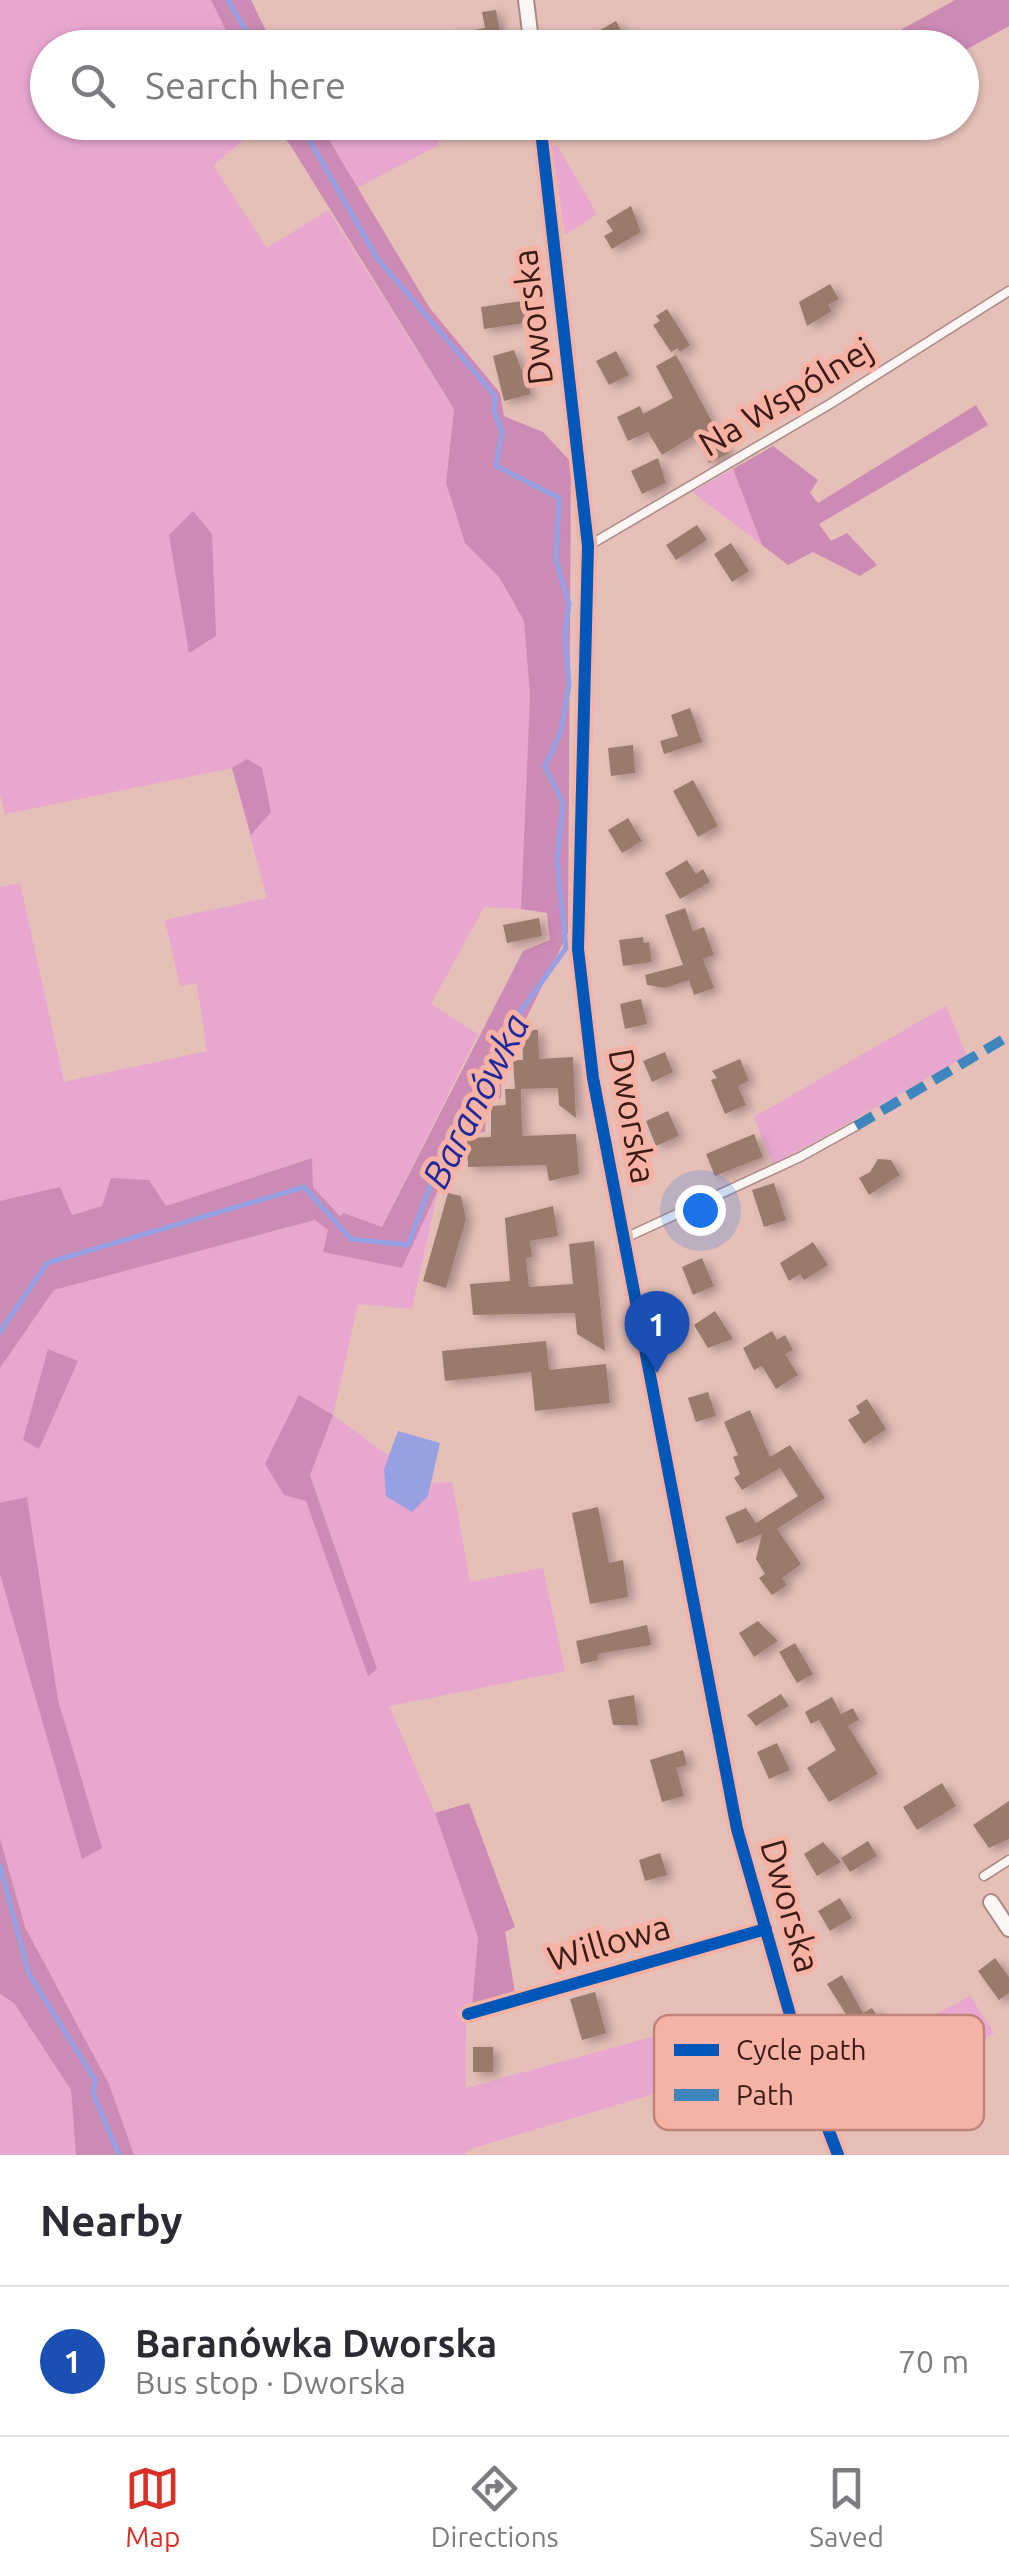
<!DOCTYPE html>
<meta charset="utf-8">
<style>
body{margin:0;font-family:Ubuntu,sans-serif;background:#f7f7f7;color:#2b2b33}
.you{position:absolute;left:700px;top:1210px;width:35px;height:35px;margin:-25px;border:8px solid #fff;border-radius:50%;background:#1a73e8;box-shadow:0 0 0 15px #1a73e833}
.badge{display:grid;place-items:center;width:65px;height:65px;border-radius:50%;background:#d93025;color:#fff;font-size:32px;font-weight:700}
.pin{position:absolute;translate:-50% -82px;filter:drop-shadow(0 2px 5px #0008)}
.pin::after{content:'';position:absolute;top:52px;width:35px;height:30px;background:inherit;clip-path:polygon(0 0,100% 0,50% 100%)}
.list{margin:0;padding:0;list-style:none}
h2{display:flex;justify-content:space-between;align-items:center;height:130px;margin:0;padding:0 40px;font-size:42px}
h2 small{font-size:32px;font-weight:400;color:#7c7c81}
.list li{display:grid;grid-template-columns:65px 1fr auto;gap:30px;align-items:center;box-sizing:border-box;height:150px;padding:0 40px;border-top:2px solid #e1e1e2}
.list b{display:block;font-size:38px;white-space:nowrap}
.list p{margin:0;font-size:32px;white-space:nowrap;color:#7c7c81}
.list em{font-size:32px;font-style:normal;color:#7c7c81}
.icon{flex:none;width:55px;height:55px;fill:none;stroke:currentColor;stroke-width:2;stroke-linecap:round;stroke-linejoin:round}
.map{position:relative;flex:none;width:1009px;height:2155px;overflow:hidden}
.search{position:absolute;background:#fff;box-shadow:0 2px 8px #0004;left:30px;right:30px;top:30px;height:110px;display:flex;align-items:center;gap:25px;box-sizing:border-box;padding:0 35px;border-radius:55px;color:#7c7c81;font-size:38px}
.sheet{height:280px;background:#fff}
nav{display:flex;justify-content:space-around;align-items:center;box-sizing:border-box;height:140px;border-top:2px solid #e1e1e2;background:#fff;font-size:28px;color:#7c7c81}
nav a{display:grid;justify-items:center;gap:5px}
nav .on{color:#d93025}
.map>svg:first-child{display:block}
.green{fill:#e7a7cf;fill-rule:evenodd}
.forest{fill:#cc8bb5}
.water{fill:#96a0e3}
.lines{fill:none;stroke-linecap:round;stroke-linejoin:round}
.stream{stroke:#96a0e3;stroke-width:5}
.building{fill:#9a7a6c;filter:url(#shadow)}
.lane-casing{stroke:#aa8a85;stroke-width:11}
.street-casing{stroke:#aa8a85;stroke-width:18}
.lane{stroke:#fbf5f4;stroke-width:8}
.street{stroke:#fbf5f4;stroke-width:14}
.quiet{stroke:#3e86bd;stroke-width:10;stroke-dasharray:20 10;stroke-linecap:butt}
.cycleway-casing{stroke:#f7b2a6;stroke-width:19}
.cycleway{stroke:#0057b8;stroke-width:12}
.labels{text-anchor:middle;stroke-width:10;stroke-linejoin:round;paint-order:stroke}
.street-label{font-size:35px;fill:#3b1b16;stroke:#f7b2a6}
.water-label{font-size:38px;font-style:italic;fill:#1e299b;stroke:#f7b2a6}
.key{fill:#f7b2a6;stroke:#bf857b;stroke-width:2.5}
.key-label{font-size:28px;fill:#3b1b16}
</style>
<div class="map">
<svg width="1009" height="2155" viewBox="0 0 1009 2155">
<defs>
<filter id="shadow"><feDropShadow dx="6" dy="3.5" stdDeviation="5" flood-color="#0004"/></filter>
</defs>
<rect width="100%" height="100%" fill="#e5bfb8"/>
<path class="green" d="M0 0H211L234 47 48 48V122L265 123 213 165 267 248 328 210 454 409 446 483 465 543 499 577 524 621 530 696 521 909 484 907 431 1004 478 1034 382 1227 345 1213 341 1216 313 1187 311 1158 166 1206H102L71 1215 58 1188 0 1201V887L20 883 64 1082 207 1051 197 983 180 986 165 920 267 898 232 768 5 814 0 794Z
M382 30 391 43 412 34 416 47 273 45Z
M319 123H440L439 145 357 188Z
M557 145 597 214 565 235 552 147Z
M733 469 762 545 692 492Z
M946 1006 967 1056 773 1165 754 1117Z
M438 1190 412 1309 358 1304 333 1415 389 1456 384 1469 428 1497 433 1483 452 1482 470 1582 543 1568 565 1671 389 1706 435 1813 478 1937 472 2007 466 2008V2088L655 2036 670 2089 470 2149 464 2155H134L109 2084 25 1927 0 1839V1368L54 1290 316 1220 328 1230 324 1252 402 1268ZM299 1395 333 1415 310 1474 377 1669 368 1675 306 1501Z
M0 1994 14 2002 71 2090 76 2155H0Z
M970 1996 994 2033 850 2116 833 2069Z"/>
<path class="forest" d="M211 0H251L274 47H234Z
M955 0H1009V26L962 52V48L903 47 895 33Z
M265 123H319L429 307 500 393 504 416 543 432 571 462 568 933 502 1068 501 1098 487 1102 485 1132 464 1135 460 1155 438 1190 402 1268 323 1252 328 1230 315 1220 54 1290 0 1368V1201L60 1187 72 1215 102 1206 111 1178 149 1180 166 1206 312 1158 313 1187 340 1216 344 1213 382 1227 523 951 550 940 547 913 521 909 530 696 524 621 499 577 465 543 446 483 454 409 289 143Z
M976 405 988 425 819 524 831 541 847 533 877 565 860 576 813 552 788 565 762 545 733 469 773 446 818 480 810 493 818 503Z
M193 511 212 534 216 636 189 653 169 535Z
M247 759 262 768 271 812 251 835 232 768Z
M48 1349 78 1361 39 1449 23 1440Z
M299 1395 333 1415 310 1475 377 1669 368 1676 306 1501 284 1495 265 1464Z
M27 1497 58 1700 102 1848 82 1859 0 1574V1503Z
M469 1803 515 1927 505 1932 515 1993 472 2007 478 1937 435 1813Z
M0 1839 25 1927 109 2084 134 2155H76L71 2090 14 2003 0 1994Z"/>
<path class="water" d="M398 1431 440 1443 428 1496 412 1512 386 1496 384 1469Z"/>
<g class="lines">
<path class="stream" d="M228 0 256 48
M0 1332 47 1263 304 1187 351 1239 408 1245 448 1139 487 1099 508 1029 566 948 557 860 563 803 545 767 561 731 569 685 565 634 569 604 556 560 559 498 496 466 502 432 494 411 495 396 377 258 299 122
M0 1866 29 1974 95 2080 93 2093 119 2155"/>
</g>
<path class="building" d="M496 10 503 48H458L456 33 485 28 482 12Z
M616 21 631 48H592L586 38Z
M631 206 641 232 612 249 604 236 613 231 606 221Z
M830 284 839 299 828 305 832 311 807 326 799 302Z
M529 300 532 322 484 329 481 307Z
M667 309 690 345 680 352 678 348 671 352 653 325 660 321 656 316Z
M514 350 531 394 504 401 493 356Z
M616 351 629 375 609 385 596 361Z
M676 355 729 453 709 463 695 435 662 455 648 432 628 441 617 417 640 406 643 414 673 398 656 366Z
M658 458 666 483 642 494 631 471Z
M697 525 707 540 676 560 666 545Z
M731 543 749 571 732 582 714 554Z
M690 708 702 742 664 754 660 741 678 736 671 715Z
M633 745 635 773 611 776 608 748Z
M693 780 718 826 698 837 673 791Z
M628 818 642 841 622 853 608 830Z
M687 860 696 874 703 869 710 882 680 899 665 873Z
M685 908 693 931 704 927 714 955 703 959 714 988 694 995 689 980 665 988 647 985 645 975 683 965 665 915Z
M539 918 542 936 507 943 503 925Z
M643 937 644 943 649 942 652 962 623 966 619 940Z
M641 999 647 1024 625 1029 620 1004Z
M522 1030H538L539 1059 573 1057 576 1118 559 1105 558 1088 521 1089 522 1136 576 1134 579 1174 549 1181 546 1165 468 1167 467 1138 491 1137V1106L506 1105 505 1089H515L513 1060H523Z
M665 1052 673 1072 652 1082 643 1061Z
M740 1059 749 1081 738 1086 746 1105 725 1114 711 1080 717 1078 712 1071Z
M668 1111 679 1136 656 1146 646 1121Z
M754 1134 763 1157 715 1176 706 1154Z
M878 1159 891 1160 900 1175 869 1195 859 1178 870 1172Z
M774 1183 786 1220 764 1227 752 1190Z
M448 1193 461 1196 466 1219 446 1288 423 1281Z
M553 1206 558 1236 530 1241 532 1257 526 1258 529 1287 573 1284 569 1244 594 1241 605 1351 577 1334 575 1313 473 1315 470 1284 510 1281 505 1218Z
M813 1242 828 1265 804 1280 800 1274 789 1281 780 1263Z
M702 1258 714 1286 693 1295 682 1267Z
M715 1311 733 1339 708 1348 694 1325Z
M772 1331 777 1340 785 1335 793 1350 785 1354 798 1375 776 1389 762 1366 754 1370 743 1348Z
M546 1341 549 1370 606 1364 610 1403 535 1411 531 1372 445 1381 442 1351Z
M708 1392 716 1416 696 1422 688 1398Z
M867 1399 886 1429 864 1444 848 1420 860 1413 856 1406Z
M750 1410 770 1457 790 1445 825 1498 777 1529 801 1564 782 1578 787 1585 772 1595 759 1578 765 1574 756 1559 762 1534 737 1544 725 1517 746 1508 756 1523 798 1496 780 1468 742 1490 734 1478 740 1474 733 1457 738 1455 724 1422Z
M598 1507 609 1563 623 1560 628 1597 590 1604 572 1513Z
M758 1621 778 1641 754 1657 739 1633Z
M647 1625 651 1645 597 1654 598 1660 581 1664 576 1641Z
M795 1643 813 1674 797 1683 779 1652Z
M781 1694 789 1706 756 1726 747 1715Z
M634 1695 638 1725H613L608 1700Z
M832 1697 841 1714 853 1708 859 1720 848 1726 878 1774 829 1802 807 1768 836 1750 819 1720 811 1724 805 1712Z
M777 1743 790 1770 769 1779 757 1752Z
M683 1750 687 1765 676 1768 684 1796 662 1802 650 1760Z
M942 1783 956 1806 917 1830 903 1807Z
M1009 1801V1839L989 1848 973 1825Z
M868 1841 877 1856 850 1872 841 1858Z
M823 1842 841 1862 817 1876 804 1854Z
M660 1853 667 1875 645 1881 639 1860Z
M840 1898 852 1918 830 1931 818 1911Z
M995 1958 1009 1977V1993L999 2000 978 1971Z
M842 1975 863 2013 872 2008 877 2016 883 2013 891 2028 864 2043 827 1984Z
M595 1992 606 2033 582 2040 570 1999Z
M473 2047H493V2072H473Z"/>
<g class="lines">
<g class="lane-casing">
<path id="lane" d="M588 546 830 404 1009 291
M623 1239 800 1157 856 1126
M984 1876 1009 1860"/>
</g>
<g class="street-casing">
<path id="street" d="M526 0 532 48
M540 122 588 546 578 949 593 1078 737 1829 806 2071 838 2155
M991 1902 1009 1929
M468 2014 766 1929"/>
</g>
<use href="#lane" class="lane"/>
<use href="#street" class="street"/>
<path class="quiet" d="M856 1126 1009 1036"/>
<g class="cycleway-casing">
<path id="cycleway" d="M540 122 588 546 578 949 593 1078 737 1829 806 2071 838 2155
M468 2014 766 1929"/>
</g>
<use href="#cycleway" class="cycleway"/>
</g>
<g class="labels">
<g class="street-label">
<text transform="translate(533 317) rotate(-97)" y="12">Dworska</text>
<text transform="translate(786 397) rotate(-31)" y="12">Na Wspólnej</text>
<text transform="translate(632 1116) rotate(80)" y="12">Dworska</text>
<text transform="translate(790 1906) rotate(74)" y="12">Dworska</text>
<text transform="translate(609 1943) rotate(-16)" y="12">Willowa</text>
</g>
<g class="water-label">
<text transform="translate(476 1101) rotate(-63)" y="13">Baranówka</text>
</g>
</g>
<rect x="654" y="2015" width="330" height="115" rx="15" class="key"/>
<rect x="674" y="2044" width="45" height="12" fill="#0057b8"/>
<rect x="674" y="2089" width="45" height="12" fill="#3e86bd"/>
<g class="key-label">
<text x="736" y="2060">Cycle path</text>
<text x="736" y="2105">Path</text>
</g>
</svg>
<div class="you"></div>
<div class="pin badge" style="left:657px;top:1373px;background:#1a4fb4">1</div>
<div class="search"><svg class="icon" aria-label="search" viewBox="0 0 24 24"><circle cx="10" cy="10" r="6"/><path d="M15 15l6 6"/></svg>Search here</div>
</div>
<section class="sheet">
<h2>Nearby<small></small></h2>
<ul class="list">
<li><span class="badge" style="background:#1a4fb4">1</span><div><b>Baranówka Dworska</b><p>Bus stop · Dworska</p></div><em>70 m</em></li>
</ul>
</section>
<nav>
<a class="on"><svg class="icon" aria-label="map" viewBox="0 0 24 24"><path d="M3 6l6-2 6 2 6-2v14l-6 2-6-2-6 2zM9 4v14M15 6v14"/></svg>Map</a>
<a><svg class="icon" aria-label="directions" viewBox="0 0 24 24"><path d="M12 3l9 9-9 9-9-9zM9 14v-3h6M13 9l2 2-2 2"/></svg>Directions</a>
<a><svg class="icon" aria-label="saved" viewBox="0 0 24 24"><path d="M7 4h10v16l-5-4-5 4z"/></svg>Saved</a>
</nav>
